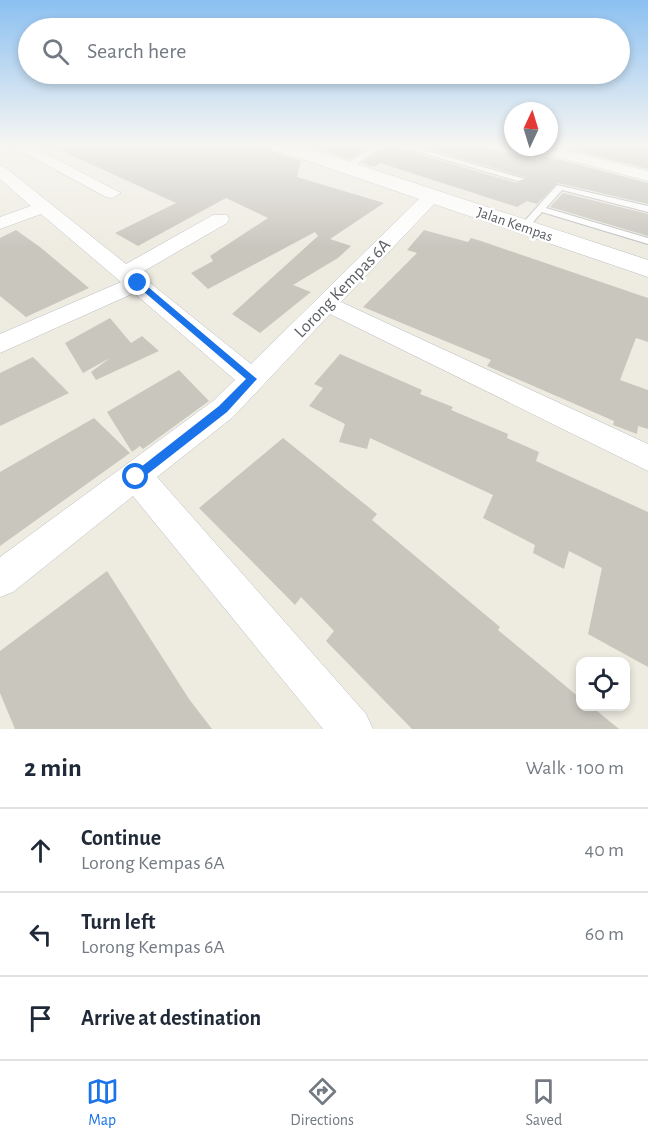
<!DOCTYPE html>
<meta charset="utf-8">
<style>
body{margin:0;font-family:"Alegreya Sans",sans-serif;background:#f2f2f3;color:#1f2937}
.controls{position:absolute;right:18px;bottom:18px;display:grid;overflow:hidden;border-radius:12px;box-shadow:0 3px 9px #0003}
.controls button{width:54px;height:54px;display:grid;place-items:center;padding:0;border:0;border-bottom:2px solid #e0e1e3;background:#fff;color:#1f2937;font:30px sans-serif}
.compass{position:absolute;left:504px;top:102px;width:54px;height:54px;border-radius:50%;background:#fff;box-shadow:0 3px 9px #0003;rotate:4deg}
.stop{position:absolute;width:18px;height:18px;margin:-14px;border:4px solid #1a73e8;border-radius:50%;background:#fff}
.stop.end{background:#1a73e8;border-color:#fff;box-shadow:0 2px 6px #0008}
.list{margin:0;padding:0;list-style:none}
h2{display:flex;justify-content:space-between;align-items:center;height:78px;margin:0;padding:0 24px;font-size:26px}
h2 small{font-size:20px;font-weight:400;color:#747a83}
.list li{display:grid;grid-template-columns:39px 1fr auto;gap:18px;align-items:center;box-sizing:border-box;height:84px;padding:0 24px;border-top:2px solid #e0e1e3}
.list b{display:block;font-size:22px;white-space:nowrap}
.list p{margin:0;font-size:20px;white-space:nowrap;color:#747a83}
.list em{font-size:20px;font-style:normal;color:#747a83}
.icon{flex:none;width:33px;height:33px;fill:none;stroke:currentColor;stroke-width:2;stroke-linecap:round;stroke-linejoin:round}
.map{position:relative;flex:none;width:648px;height:729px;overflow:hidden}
.search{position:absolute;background:#fff;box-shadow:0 3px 9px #0003;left:18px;right:18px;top:18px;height:66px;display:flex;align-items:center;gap:15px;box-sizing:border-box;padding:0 21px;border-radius:33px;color:#747a83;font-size:22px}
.sheet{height:330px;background:#fff}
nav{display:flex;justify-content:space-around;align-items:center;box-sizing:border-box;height:84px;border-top:2px solid #e0e1e3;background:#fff;font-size:16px;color:#747a83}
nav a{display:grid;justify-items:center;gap:3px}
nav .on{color:#1a73e8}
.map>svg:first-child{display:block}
.building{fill:#c9c6be}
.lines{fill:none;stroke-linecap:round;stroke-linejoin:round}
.lane-casing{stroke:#b9bcc1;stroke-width:2}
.street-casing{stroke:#b9bcc1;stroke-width:1}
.secondary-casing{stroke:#babdc4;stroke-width:1}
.lane{fill:#fff;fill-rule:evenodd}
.street{fill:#fff;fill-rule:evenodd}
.secondary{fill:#fff;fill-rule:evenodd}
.route{fill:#1a73e8}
.labels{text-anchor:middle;stroke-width:5;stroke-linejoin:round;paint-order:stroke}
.far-street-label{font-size:15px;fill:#5a5e63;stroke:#fff}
.street-label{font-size:18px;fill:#5a5e63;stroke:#fff}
</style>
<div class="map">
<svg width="648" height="729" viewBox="0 0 648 729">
<rect width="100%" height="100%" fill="#eeece1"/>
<path class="building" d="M49 145H268L272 151 301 161 297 177 384 203 330 239 351 246 338 258 293 285 311 292 260 333 232 314 318 236 315 232 208 289 191 273 213 261 210 256 268 218 226 198 138 246 115 233 176 203Z
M316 145H372L349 159 315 148Z
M386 145 517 183 527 178 414 145H476L539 161 545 156 648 183V204L558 183 537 204 527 201 517 207 380 163 374 167 362 163Z
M558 145H648V169L557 146Z
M563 193 648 214V236L550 207Z
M16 230 40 247 89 288 26 317 0 296V238Z
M424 230 468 242 471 238 481 241 648 298V342L636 338 620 380 648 390V429L638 426 637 434 613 425 614 421 487 366 491 360 363 307 417 253 407 250Z
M110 318 131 343 142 336 159 351 96 380 91 372 110 358 83 373 65 343Z
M340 354 422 390 420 394 453 407 451 410 508 434 507 438 539 452 536 461 648 512V667L588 634 602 568 569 551 564 569 533 553 535 545 483 518 493 495 370 438 367 449 339 442 345 424 309 406 323 388 314 384Z
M33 357 69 393 0 426V373Z
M179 370 209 401 143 449 140 446 132 452 107 412Z
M94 418 130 453 0 546V472Z
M283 438 377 514 372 520 500 627 498 630 580 698V706H591L619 729H412L326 641 334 631 301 597 295 605 199 508Z
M107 571 189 699 212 729H15L0 693V651Z"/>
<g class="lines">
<g class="lane-casing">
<path id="lane" d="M376 145H384L350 169H344V165Z
M395 145H406L525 179 518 181Z
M557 185 648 206V212L562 190 546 208 648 238V244L542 212 527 229H521V225Z"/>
</g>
<g class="street-casing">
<path id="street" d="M10 145H29L121 193 112 198 106 197Z
M549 146 648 171V181L532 150 530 147Z
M0 166 6 168 126 264 213 215H227L229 219 227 223 139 274 251 364 426 192H438L441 196 438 200 341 302 648 444V471L330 314 233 417 157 477 366 714 373 729H323L133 496 13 592 0 597V557L213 401 235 380 134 293 0 353V334L121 282 41 214 0 229V217L31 206 0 179Z"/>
</g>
<g class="secondary-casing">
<path id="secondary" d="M270 145H299L648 260V277L273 149Z"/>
</g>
<use href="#lane" class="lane"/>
<use href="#street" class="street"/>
<use href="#secondary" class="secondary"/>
</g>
<linearGradient id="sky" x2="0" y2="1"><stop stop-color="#8bc0f1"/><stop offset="0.59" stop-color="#f7f6f2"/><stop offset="1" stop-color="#f7f6f2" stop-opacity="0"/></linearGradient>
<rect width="648" height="247" fill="url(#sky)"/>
<path class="route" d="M136 281H141L257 379 227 412 136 483 131 477 132 474 219 406 246 379 136 285Z"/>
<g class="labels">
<g class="far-street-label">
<text transform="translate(515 224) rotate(19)" y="5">Jalan Kempas</text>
</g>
<g class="street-label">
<text transform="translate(342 288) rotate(-46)" y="6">Lorong Kempas 6A</text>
</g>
</g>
</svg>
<div class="controls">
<button><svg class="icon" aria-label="locate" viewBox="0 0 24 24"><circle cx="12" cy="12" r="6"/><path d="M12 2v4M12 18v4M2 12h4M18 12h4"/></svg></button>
</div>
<svg class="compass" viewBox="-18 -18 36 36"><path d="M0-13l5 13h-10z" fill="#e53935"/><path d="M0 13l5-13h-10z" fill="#747a83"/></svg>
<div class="stop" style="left:136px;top:477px"></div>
<div class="stop end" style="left:138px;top:283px"></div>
<div class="search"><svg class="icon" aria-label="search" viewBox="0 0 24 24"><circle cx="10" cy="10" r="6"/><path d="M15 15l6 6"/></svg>Search here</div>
</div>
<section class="sheet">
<h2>2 min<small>Walk · 100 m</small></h2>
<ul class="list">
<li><svg class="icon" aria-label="ahead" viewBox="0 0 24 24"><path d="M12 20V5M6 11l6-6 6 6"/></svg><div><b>Continue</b><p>Lorong Kempas 6A</p></div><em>40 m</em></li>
<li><svg class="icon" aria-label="left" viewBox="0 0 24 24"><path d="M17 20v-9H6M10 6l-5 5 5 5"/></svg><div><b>Turn left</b><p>Lorong Kempas 6A</p></div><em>60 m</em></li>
<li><svg class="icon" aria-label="arrive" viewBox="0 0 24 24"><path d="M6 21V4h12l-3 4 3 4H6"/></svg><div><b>Arrive at destination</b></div></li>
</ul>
</section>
<nav>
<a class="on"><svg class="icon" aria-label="map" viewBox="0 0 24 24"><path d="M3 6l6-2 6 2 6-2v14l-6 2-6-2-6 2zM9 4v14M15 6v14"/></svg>Map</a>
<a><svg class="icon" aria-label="directions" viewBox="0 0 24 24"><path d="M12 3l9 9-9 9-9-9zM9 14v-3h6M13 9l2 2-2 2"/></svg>Directions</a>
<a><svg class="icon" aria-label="saved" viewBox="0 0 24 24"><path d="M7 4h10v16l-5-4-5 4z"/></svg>Saved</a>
</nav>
